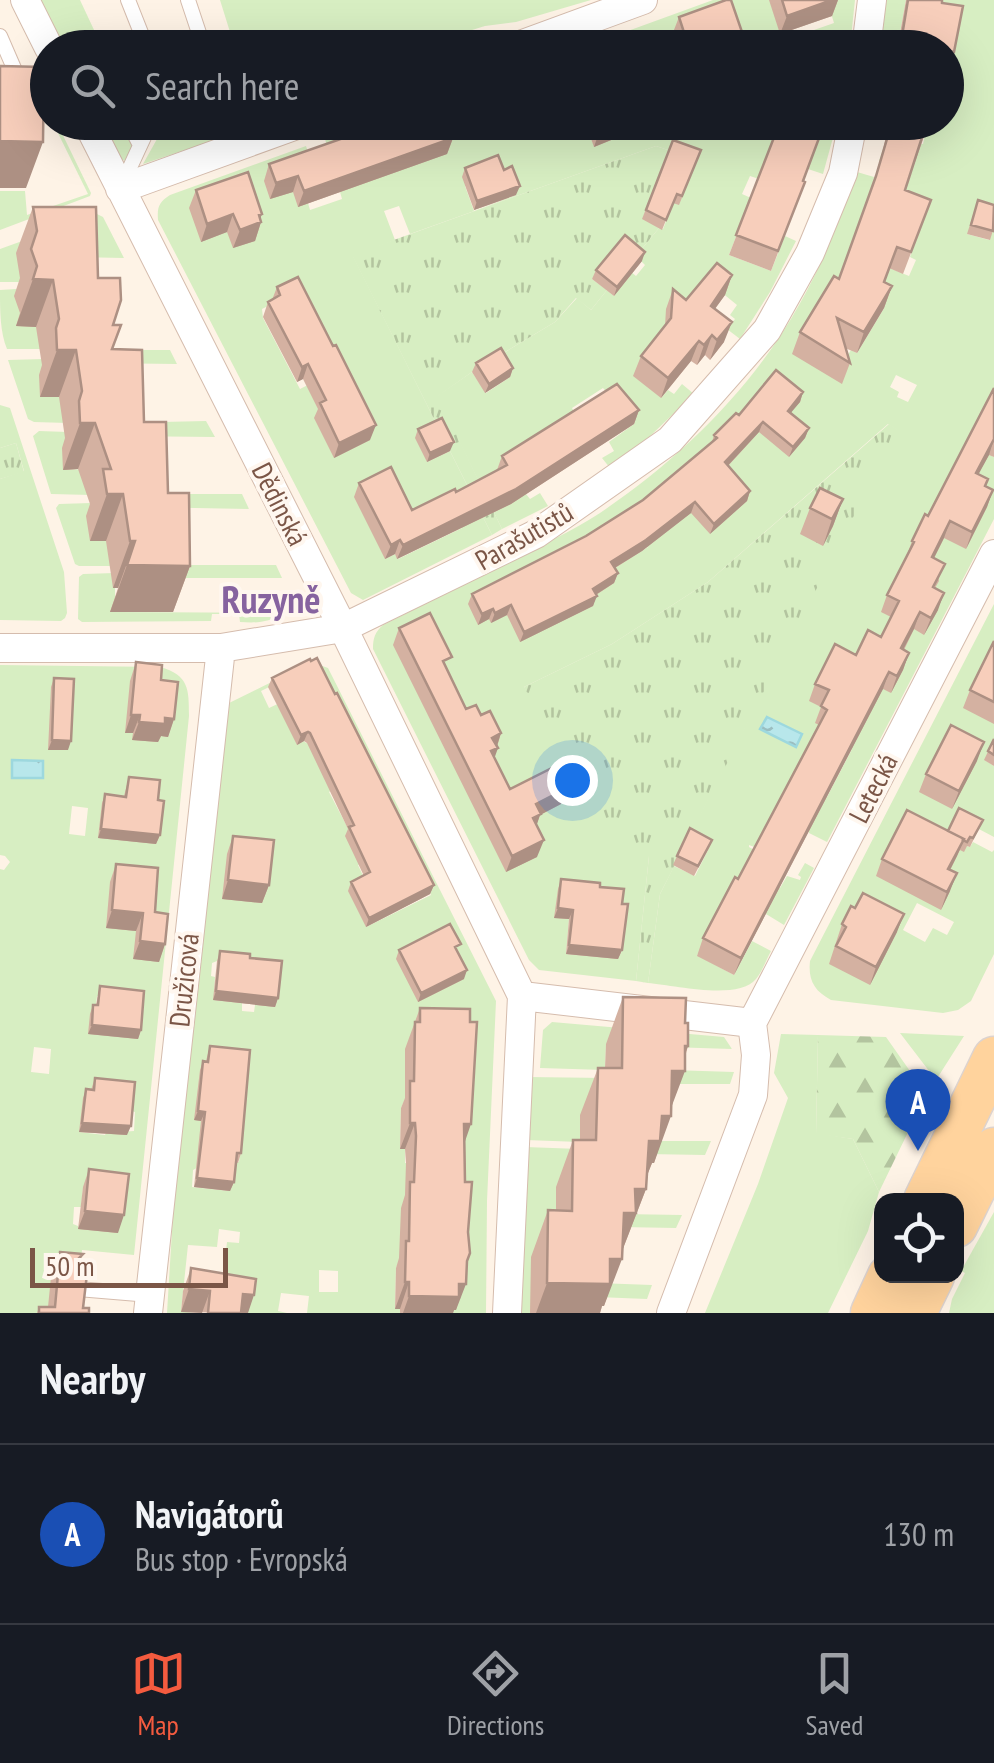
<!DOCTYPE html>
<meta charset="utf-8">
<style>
body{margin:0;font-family:"PT Sans Narrow",sans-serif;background:#20242c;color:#f1f3f6}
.controls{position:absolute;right:30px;bottom:30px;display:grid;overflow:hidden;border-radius:20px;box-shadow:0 10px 40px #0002}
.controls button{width:90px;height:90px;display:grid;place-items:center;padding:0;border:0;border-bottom:2px solid #363941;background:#171b24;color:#f1f3f6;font:50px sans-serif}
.scale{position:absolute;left:30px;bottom:25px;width:198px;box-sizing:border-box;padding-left:10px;border:5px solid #7b5647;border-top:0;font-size:28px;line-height:35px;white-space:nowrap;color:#7b5647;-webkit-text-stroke:8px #fff7ef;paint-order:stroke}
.you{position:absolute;left:572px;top:780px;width:35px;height:35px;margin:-25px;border:8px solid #fff;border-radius:50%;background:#1a73e8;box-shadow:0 0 0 15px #1a73e833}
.badge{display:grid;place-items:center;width:65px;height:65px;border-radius:50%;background:#f45b3f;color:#fff;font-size:32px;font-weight:700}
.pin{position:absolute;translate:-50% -82px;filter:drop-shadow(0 2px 5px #0008)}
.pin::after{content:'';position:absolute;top:52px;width:35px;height:30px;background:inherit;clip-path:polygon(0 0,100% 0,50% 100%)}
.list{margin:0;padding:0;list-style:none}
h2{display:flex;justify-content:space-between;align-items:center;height:130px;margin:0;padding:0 40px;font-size:42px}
h2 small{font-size:32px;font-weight:400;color:#9ea1a6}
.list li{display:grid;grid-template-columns:65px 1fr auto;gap:30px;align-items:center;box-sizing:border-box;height:180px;padding:0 40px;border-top:2px solid #363941}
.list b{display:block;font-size:38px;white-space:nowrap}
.list p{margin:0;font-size:32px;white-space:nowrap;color:#9ea1a6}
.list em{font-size:32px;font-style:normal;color:#9ea1a6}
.icon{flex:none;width:55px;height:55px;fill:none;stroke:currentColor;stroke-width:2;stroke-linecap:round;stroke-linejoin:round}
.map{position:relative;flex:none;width:994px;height:1313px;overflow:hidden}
.search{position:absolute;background:#171b24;box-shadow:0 10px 40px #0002;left:30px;right:30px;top:30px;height:110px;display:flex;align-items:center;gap:25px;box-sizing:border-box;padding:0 35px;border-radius:55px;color:#9ea1a6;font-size:38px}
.sheet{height:310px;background:#171b24}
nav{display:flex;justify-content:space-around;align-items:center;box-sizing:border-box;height:140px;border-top:2px solid #363941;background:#171b24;font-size:28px;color:#9ea1a6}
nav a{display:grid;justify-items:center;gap:5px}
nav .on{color:#f45b3f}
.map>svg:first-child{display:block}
.green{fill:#d7eec2;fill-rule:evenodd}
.forest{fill:url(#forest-firs)}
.park{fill:url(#park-tufts)}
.water{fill:url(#water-ripples);stroke:#9dd8de;stroke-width:2.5}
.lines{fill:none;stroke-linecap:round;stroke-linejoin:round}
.lane-casing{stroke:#d5bcad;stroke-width:16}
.street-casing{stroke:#d5bcad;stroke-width:30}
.primary-casing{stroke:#ddd3cf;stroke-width:45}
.lane{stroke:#fff;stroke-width:14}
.street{stroke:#fff;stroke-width:28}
.primary{stroke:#ffd39d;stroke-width:42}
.wall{fill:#d4b1a1}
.shaded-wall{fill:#ad9083}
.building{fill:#f7cebb;stroke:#ad9083;stroke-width:2.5}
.labels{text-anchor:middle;stroke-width:8;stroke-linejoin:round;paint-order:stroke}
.street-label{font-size:28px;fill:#7b5647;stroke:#fff7ef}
.district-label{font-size:38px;font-weight:bold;fill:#86639f;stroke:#fff7ef}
</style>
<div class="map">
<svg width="994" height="1313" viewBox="0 0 994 1313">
<defs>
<pattern id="forest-firs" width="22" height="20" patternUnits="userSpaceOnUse" patternTransform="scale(2.5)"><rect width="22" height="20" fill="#d7eec2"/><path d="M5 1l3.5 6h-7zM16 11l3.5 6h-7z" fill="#b3c49f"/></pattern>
<pattern id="park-tufts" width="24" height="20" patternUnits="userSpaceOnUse" patternTransform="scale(2.5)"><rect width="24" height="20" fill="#d7eec2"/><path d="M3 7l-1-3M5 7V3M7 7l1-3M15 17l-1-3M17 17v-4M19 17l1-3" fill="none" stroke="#b3c49f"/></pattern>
<pattern id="water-ripples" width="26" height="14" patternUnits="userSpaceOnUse" patternTransform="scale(2.5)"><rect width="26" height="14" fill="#b8e7eb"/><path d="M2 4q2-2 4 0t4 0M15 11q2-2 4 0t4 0" fill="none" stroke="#9bbec0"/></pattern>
</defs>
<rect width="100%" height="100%" fill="#fef3e6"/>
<path class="green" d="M40 0H80L102 47H64Z
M220 0H591L516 22 485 26 417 47 235 48Z
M713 0H770L780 33 791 30 794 37 834 23 827 0H855L850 47H734L673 35 676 47 581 48Z
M886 0H906L899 38 914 42 913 47 880 48Z
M940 0H994V215L967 234 989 240 994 222V396L968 444 994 457V519L827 842 809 833V830L757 848 749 845V847L756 851 746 870 780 888 787 876 800 880 801 877 798 875 805 863 814 868 784 925 766 914 697 955 734 975 752 941 771 951C766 960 762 972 756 979 738 1001 674 985 648 983L660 894 674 866 695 876 708 850 688 838 897 430 888 424 708 582 612 644 524 687 649 856 636 981 539 970 529 960 373 649C373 638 375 632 383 625 424 604 465 584 506 563 538 547 571 532 600 513 680 459 752 389 799 305 823 263 841 218 857 172L874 177 871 192 910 171 879 161 883 149 917 155 919 144H923L927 126 923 125V123L946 122 947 60 950 61 938 12ZM866 205 923 222 910 257 916 260 909 276 882 265 883 259 850 246ZM827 298 884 308 857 353 851 350 838 371ZM896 375 917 385 908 402 897 397 899 392 890 387ZM629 517 648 547 608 572ZM819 732 852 749 827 797ZM569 919 614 958 566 954Z
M53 123H57L91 193 90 196 0 230V191H25L27 215 88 194Z
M102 123H125L134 145 129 162 120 159Z
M166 123H266L143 164Z
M370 123H585L594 146 616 123H781L759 179 750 176 742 194 751 198 729 255 771 271 785 236 796 241 770 292 740 339 727 329 735 319 730 315 737 305 710 283 661 398 668 390 674 394 682 384 694 394 645 441 610 468 602 458 614 451 609 442 634 424 603 388 572 408 578 419 516 500 526 494 530 499 540 493 548 506 502 529 437 396 472 372 486 393 510 377 497 357 555 322 577 298 591 310 607 290 614 296 626 268 636 276 645 265 636 256 659 228 663 229 673 203 655 186 668 150 656 146 410 234 399 206 384 211 395 240 353 256 438 427 427 462 450 451 492 535 363 600 351 593 158 220C157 207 159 202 170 195L306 146 312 164 308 203 310 210 342 199 325 139ZM465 186 516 195 474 211ZM272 304 337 370 300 389 263 318 262 309ZM450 503 462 528 398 559 395 554 385 559 407 524Z
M811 123H837L823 174 808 169Z
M97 214 103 217 124 258 75 257 21 282H0V249Z
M16 289 45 326 40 349H7C0 332 0 310 0 290Z
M94 350H170L177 364 94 363Z
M44 359 63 397 68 423 34 422 28 419 8 360Z
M0 405 10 408 64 572 67 613 65 618 61 621 0 620V479L24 471 16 443 0 448Z
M206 421 215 437 117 436V423Z
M39 431 68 432 67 469 91 470V495L51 494 33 436Z
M140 494H242L249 509 141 507Z
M91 503 114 541 115 566H79L75 564 56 508 59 504Z
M173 565H276L282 578H164Z
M115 573V612L282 613C269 623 256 623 240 622L239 614H212L211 621 82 622 78 619 79 577 83 574Z
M994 604V742L985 760 994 766V837L956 817 967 846 970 847 973 842 992 852 994 850V954L971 1001 958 1010 943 1013 831 1000C814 991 808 980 810 961ZM917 903 954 922 947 935 933 928 925 942 903 930Z
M314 663 328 668 496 1001 487 1201 486 1313H450V1310H456L404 1250 396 1268 395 1308 400 1309V1313H307L309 1296 281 1293 278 1311 287 1313H235L221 1297 227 1242 239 1243 240 1232 219 1229 217 1247 188 1245 181 1311 194 1313H167L174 1198 223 706 306 665ZM306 669 336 728 306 743 304 741 298 744 284 701 269 708 261 691ZM361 776 354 853 351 834 329 792ZM407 840 431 895 366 927V882L358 865ZM217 961 275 1006 255 1005 254 1012 242 1011V1003L214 1000 215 977 211 976 212 963ZM406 1049 425 1163H405V1149H400L401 1108 409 1090 405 1089ZM241 1145 239 1162H234L230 1191 192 1187 193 1170ZM319 1270 338 1271V1292H319Z
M0 665 160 667C189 675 189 689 189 716L134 1255 82 1250 76 1313H0V869L4 870 10 862 5 856 0 855ZM72 806 88 808 85 836 69 834ZM97 996 144 1001 143 1012 95 1015ZM34 1047 51 1049 49 1074 31 1072ZM90 1099 135 1112 134 1131 106 1133 105 1135 79 1132ZM83 1188 126 1205 125 1214 79 1229 78 1226 73 1224 74 1207H81Z
M552 1022 724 1037 732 1049 606 1045 605 1070 540 1068 543 1030Z
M900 1033 964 1036 936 1080Z
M781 1034 818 1035 816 1133 853 1139 879 1192 868 1231 828 1313H705L758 1184 788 1098 774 1073Z
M671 1070 734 1072 730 1084H679Z
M528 1077 605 1078 580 1142 526 1140Z
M647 1141H711L705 1155 646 1154Z
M525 1147 580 1149 555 1258 530 1313H519Z
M994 1212V1313H949L952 1299 965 1273 961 1271Z
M622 1214 682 1215 676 1228 621 1227Z
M597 1283 652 1285 647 1299 597 1297Z"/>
<path class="forest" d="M818 1035 886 1037 929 1098 911 1126 879 1192 853 1139 816 1134Z"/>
<path class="park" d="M656 146 668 150 643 218 659 228 636 256 601 268 592 279 607 290 591 310 576 298 555 322 472 372 438 396 502 529 492 535 352 255Z
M889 424 898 430 660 894 648 983 636 981 649 856 608 854 524 687 612 644 708 582Z
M16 443 24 472 0 479V448Z"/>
<path class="water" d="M767 717 802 734 796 747 760 729Z
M12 760 43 761V778H12Z"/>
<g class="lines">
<g class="lane-casing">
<path id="lane" d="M128 0 147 48
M188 0 204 48
M0 36 26 96 48 91
M128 122 140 145
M120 189 151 122
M78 1289 150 1295"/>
</g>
<g class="street-casing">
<path id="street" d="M25 0 49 48
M512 48 643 0
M866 48 872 0
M87 122 343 628 522 996 507 1313
M120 189 305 122
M0 648H221L343 628 536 534 670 440 767 330 810 253 843 173 853 122
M522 996 752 1023
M752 1023 994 554
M148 1313 221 648
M671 1313 753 1095 756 1055 752 1023"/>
</g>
<g class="primary-casing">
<path id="primary" d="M925 1200 994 1058
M956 1226 994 1149
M872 1313 889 1276
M915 1313 933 1276"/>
</g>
<use href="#lane" class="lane"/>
<use href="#street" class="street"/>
<use href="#primary" class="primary"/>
</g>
<path class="wall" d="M769 0H838L832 16 780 34Z
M906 0H942L954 52 951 61 946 60V48H913L914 42 899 39Z
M679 17 742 32 736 48H676L672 35Z
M486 122H534L492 138Z
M585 122H626L621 136 594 147Z
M780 122 803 181 805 182 771 271 729 255Z
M889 122H927L925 134 905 190 931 200 903 274 889 268 884 282 892 286 884 308 857 353 845 348 850 363 842 384 792 354 800 332 839 279 869 198 883 150Z
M453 138 447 154 298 207 293 192 270 199 264 181 269 164Z
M673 140 701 150 679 205 673 203 662 230 642 219Z
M465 168 504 170 516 195 474 210 462 177Z
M196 190 262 214 260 219 261 222 255 241 233 248 227 232 201 242 189 208Z
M978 200 994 227 990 240 967 234Z
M33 207 98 278 113 325 112 349 144 422 190 566 173 612H110L118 588H113L106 541H90L86 516 90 504 78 469 63 470 62 448 65 438 59 397H40L39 375 42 365 36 327 16 326 20 313 14 296 20 278 16 253Z
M642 261 614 296 592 279 596 270Z
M732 275 725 295 715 309 724 342 710 360 705 355 697 365 691 361 661 398 633 376 641 356 665 326 666 309 673 289 686 300Z
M277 287 370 440 334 458 314 418 318 409 303 379 297 382 263 317 268 302 272 300Z
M476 363 513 368 510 377 485 393 472 372Z
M994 388V457L989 455 978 474 986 486 993 490 987 507 966 549 944 538 934 558 939 581 935 588 938 610 924 635 914 629 904 650 909 653 903 670 891 693 883 689 734 975 697 956 703 938 738 879 819 725 815 723 821 707 809 701 815 684 881 637 891 617 881 612 887 595 906 558 912 541 928 516Z
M803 392 800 402 790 413 809 428 805 438 789 457 759 432 728 466 750 491 747 501 710 534 691 513 642 551 615 568 618 573 614 583 596 595 593 606 520 642 507 615 491 623 489 619 478 625 468 604 472 594 586 536 643 500 712 442 714 435 739 415Z
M639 410 634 424 511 504 397 559 395 554 385 559 354 497 359 483 412 510 456 492 497 470 502 456Z
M418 429 450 451 427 462 415 438Z
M843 499 833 526 823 546 800 534 810 508Z
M399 628 447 669 466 709 481 715 501 733 494 757 510 789 561 804 540 815 536 826 537 857 506 872 393 645Z
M994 641V724L963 708 970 690Z
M136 662 161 680 174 719 168 737 161 736 158 742 132 740 133 733H125L130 681Z
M54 678 68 750H48L51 687Z
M272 678 434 885 430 894 366 927 348 891 351 882 364 876 345 836 348 829 307 743 304 741 297 745 268 687Z
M994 739V766L984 760Z
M977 761 952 809 919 792 926 774Z
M129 777 160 835 156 844 98 838 102 803 105 794 124 796Z
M983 820 970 847 967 846 964 852 960 850 950 870V891L941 910 876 876 882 859 948 831Z
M233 836 269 885 262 903 222 899 227 854Z
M708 849 694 876 673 865 677 856Z
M116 864 155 912 165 944 159 962 133 959 136 931 106 928 110 882Z
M561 879 600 887 622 950 618 959 566 954 569 919 554 918 558 889Z
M855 908 897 932 870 985 829 964 842 924Z
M399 950 458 952 464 979 418 1002 396 959Z
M220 951 250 958 278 998 275 1007 213 1000 217 961Z
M100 986 141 1030 138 1039 88 1034 90 1014 93 1005H96Z
M623 997 685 1023 688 1046 671 1108 654 1163H652L646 1178V1189L622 1251 604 1306H602L600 1313H530L531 1257 548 1210 556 1211V1187L573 1140H580V1115L598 1068H605L606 1044Z
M420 1008 465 1143 467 1261 456 1310H454L453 1313H400V1309H395L396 1268 399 1258 401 1208 405 1195 406 1163 405 1149H400L401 1108 405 1098V1049Z
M210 1046 241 1153 238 1163 236 1162 234 1182 230 1191 194 1187 201 1121 194 1120 200 1070 203 1061H206Z
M95 1078 127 1135 79 1132 83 1098 86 1089 91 1090Z
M89 1169 118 1233 78 1229 83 1187Z
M60 1252 83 1254 78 1267 83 1308 89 1313H37L39 1307H48L51 1277Z
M191 1268 248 1313 181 1312 183 1291Z"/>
<path class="shaded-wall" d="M832 0H838L832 16 780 34 787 16Z
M742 32 736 48H699Z
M497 122H534L492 138Z
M619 122H626L621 136 594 147 600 129Z
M453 138 447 154 298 207 304 191Z
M0 141 43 142 26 188H0Z
M298 176 293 192 270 199 276 183Z
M520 186 516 195 474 210 477 201Z
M233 214 227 232 201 242 207 224Z
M262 214 258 223 261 222 255 241 233 248 240 230Z
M645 252 642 261 614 296 617 287Z
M732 275 725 295 703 325 711 306Z
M33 279 53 280 36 327 16 326Z
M892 286 884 308 857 353 864 332Z
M732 322 724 342 710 360 717 340Z
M712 335 705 355 697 365 704 345Z
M699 341 691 361 661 398 668 378Z
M57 350H76L59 397H40Z
M308 364 303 379 297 382 302 367Z
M513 368 510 377 485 393 489 384Z
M803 392 800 402 784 421 788 411Z
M639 410 634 424 511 504 397 559 403 545Z
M763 422 759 432 721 473 725 462Z
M80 423H95L78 469 63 470Z
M376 425 370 440 334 458 339 443Z
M809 428 805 438 789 457 793 447Z
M994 439 989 455 970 490 976 473Z
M454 442 450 451 427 462 430 453Z
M993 490 987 507 966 549 972 532Z
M750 491 747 501 710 534 714 524Z
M107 494H123L106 541H90Z
M843 499 833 526 823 546 832 519Z
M695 502 691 513 642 551 608 572 611 562Z
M950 521 944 538 926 574 932 557Z
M400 540 395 554 385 559 391 545Z
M130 541H135L118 588H113Z
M127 565 190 566 173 612H110Z
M618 573 614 583 589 599 593 589Z
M944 593 938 610 924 635 931 618Z
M597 596 593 606 520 642 524 632Z
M511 605 507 615 491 623 495 613Z
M493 609 489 619 478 625 482 614Z
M920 612 914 629 895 665 901 648Z
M909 653 903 670 891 693 897 676Z
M889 672 883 689 734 975 741 958Z
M131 715H140L133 733H125Z
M165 718 174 719 168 737 161 736 158 742 132 740 139 722Z
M308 732 304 741 297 745 301 735Z
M501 733 496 749 498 748 492 765V738Z
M52 740 71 741 68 750H48Z
M984 742 977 761 952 809 959 791Z
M567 788 561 804 540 815 535 830 526 835 536 804Z
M101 829 160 835 156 844 98 838Z
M964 839 957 856 942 886 948 869Z
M544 840 537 857 506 872 512 856Z
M957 873 950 891 941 910 947 892Z
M228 880 269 885 262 903 222 899Z
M434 885 430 894 366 927 369 918Z
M558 908 573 910 569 919 554 918Z
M112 910 143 913 136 931 106 928Z
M904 914 897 932 870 985 876 967Z
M140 941 165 944 159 962 133 959Z
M569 945 622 950 618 959 566 954Z
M467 970 464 979 418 1002 421 993Z
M216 991 278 998 275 1007 213 1000Z
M92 1025 141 1030 138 1039 88 1034Z
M685 1046H688L679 1071H685L668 1116H671L654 1163H652L642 1188H632L672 1071Z
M198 1111 205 1112 201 1121 194 1120Z
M82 1123 131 1126 127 1135 79 1132Z
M410 1123H415L405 1149H400Z
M464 1124H471L462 1150Z
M197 1178 234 1182 230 1191 194 1187Z
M635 1189H646L619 1259H622L604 1306H602L600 1313H536L547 1283 624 1213Z
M85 1211 124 1215 118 1233 78 1229Z
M405 1282H409L400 1309H395Z
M459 1284H466L456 1310H454L453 1313H403L409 1296Z
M189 1289 210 1291 202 1313 181 1312Z
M243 1294 254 1295 248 1313H236Z"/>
<path class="building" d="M726 0H731L742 32 699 48H689L679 17Z
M782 0H832L787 16Z
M908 0H942V3L963 6 954 52 946 50V48H930L915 45 917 33 903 30Z
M634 34 639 48H596Z
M0 66 44 67 43 142 0 141Z
M389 122H447L453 138 304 191 298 176 276 183 269 164Z
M598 122H619L600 129Z
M780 122H825L803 181 805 182 778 251 736 235Z
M892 122H927L925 134H923L905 190 931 200 911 252 897 247 884 282 892 286 864 332 837 318 850 363 800 332 834 276 839 279 876 176Z
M673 140 701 150 682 196 677 194 666 220 646 210Z
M498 155 504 170 512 166 520 186 477 201 465 168Z
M248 172 262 214 259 215 261 222 240 230 233 214 207 224 196 190Z
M978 200 994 205 993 231 971 225Z
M33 207H96L98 278H120L121 300 113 325H121L112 349 142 350 144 422H166L168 493H189L190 566 127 565 135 541H130L123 494H107L103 469H111L95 423H80L79 401 82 391 76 350H57L56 328 59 319 53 280 33 279 37 266 31 249 37 231Z
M625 235 645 252 617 287 596 270Z
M717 263 732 275 711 306 732 322 717 340 712 335 704 345 699 341 668 378 641 356 671 318 673 289 686 300Z
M298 277 333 346 336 345 376 425 339 443 320 403 326 400 308 364 302 367 268 302 280 295 277 287Z
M501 348 513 368 489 384 476 363Z
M776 370 803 392 788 411 809 428 793 447 763 422 725 462 750 491 714 524 695 502 646 540 611 562 618 573 593 589 597 596 524 632 511 605 495 613 493 609 482 614 472 594 586 536 643 500 717 438 714 435 736 413 739 415Z
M617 384 639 410 516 489 403 545 400 540 391 545 359 483 391 467 412 510 455 489 456 492 507 465 502 456Z
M994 388V439L976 473 988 479 985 486 993 490 972 532 950 521 932 557 945 564 933 587 944 593 931 618 920 612 901 648 909 653 897 676 889 672 741 958 703 938 735 877 738 879 827 710 821 706 829 690 815 684 835 644 856 655 868 630 881 637 899 601 887 595 914 542 912 541 925 514 928 516Z
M442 418 454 442 430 453 418 429Z
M820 488 843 499 832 519 810 508Z
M430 613 452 657 443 661 466 709 476 705 481 715 490 711 501 733 492 738 498 748 491 751 510 789 556 766 567 788 536 804 541 814 533 818 544 840 512 856 399 628Z
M994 641V702L970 690Z
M317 658 335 694 337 693 434 885 369 918 351 882 370 872 349 827 354 825 310 733 308 732 301 735 272 678 310 659 311 661Z
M136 662 162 665 161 680 178 682 174 719 165 718V724L139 722 140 715H131Z
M54 678 74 679 71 741 52 740Z
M951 725 984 742 959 791 926 774Z
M994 739V755L988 751Z
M129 777 160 780 158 800 164 801 160 835 101 829 105 794 126 797Z
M959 808 983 820 973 838 970 837 967 842 963 840 964 839 948 831Z
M907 810 964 839 948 869 957 873 947 892 882 859Z
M690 828 712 840 698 866 677 856Z
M233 836 274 840 269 885 228 880Z
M116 864 158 868 155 912 168 914 165 944 140 941 143 913 112 910Z
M561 879 600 883V887L624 889 622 904H628L622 950 569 945 573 910 558 908Z
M863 893 904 914 876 967 836 946 846 927 842 924 851 906 855 908Z
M450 924 461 944 455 947 467 970 421 993 399 950Z
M220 951 250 954V958L282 961 278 998 216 991Z
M100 986 144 991 141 1030 92 1025 93 1005H98Z
M623 997 686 998 685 1023H688V1046H685V1071H672L671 1116H662L660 1141H649L646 1189H635L636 1213H624L622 1259H610V1284L547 1283 548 1210 572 1211 573 1140H596L598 1068H622Z
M420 1008 470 1009V1022H477L471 1124H464L465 1182H472L468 1232 470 1253 467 1261 466 1284H459V1297L409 1296V1282H405L406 1241H409L410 1182H414L416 1136 415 1123H410V1081H414L415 1022H420Z
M210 1046 250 1050 241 1153H237L234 1182 197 1178 205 1112 198 1111 203 1061 208 1062Z
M95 1078 135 1082 131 1126 82 1123 86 1089 94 1090Z
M89 1169 129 1174 124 1215 85 1211Z
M60 1252 83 1254 78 1259 77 1264 80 1272 87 1274 83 1308H89V1313H39V1307H55Z
M191 1268 256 1279 254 1295 243 1294 241 1313H208L210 1291 189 1289Z"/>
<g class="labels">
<g class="street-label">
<text transform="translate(280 504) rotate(63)" y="10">Dědinská</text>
<text transform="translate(524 536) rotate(-30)" y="10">Parašutistů</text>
<text transform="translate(873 788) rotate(-63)" y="10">Letecká</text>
<text transform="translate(184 980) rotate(-84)" y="10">Družicová</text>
</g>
<g class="district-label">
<text x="271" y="613">Ruzyně</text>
</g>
</g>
</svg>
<div class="controls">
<button><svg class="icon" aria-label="locate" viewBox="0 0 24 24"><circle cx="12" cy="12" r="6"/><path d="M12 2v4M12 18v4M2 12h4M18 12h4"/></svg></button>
</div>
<div class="scale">50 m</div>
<div class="you"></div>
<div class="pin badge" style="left:918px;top:1151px;background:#1a4fb4">A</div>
<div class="search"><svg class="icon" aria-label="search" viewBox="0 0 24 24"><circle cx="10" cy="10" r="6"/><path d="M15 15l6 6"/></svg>Search here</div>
</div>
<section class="sheet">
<h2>Nearby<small></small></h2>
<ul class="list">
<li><span class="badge" style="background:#1a4fb4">A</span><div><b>Navigátorů</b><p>Bus stop · Evropská</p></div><em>130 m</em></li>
</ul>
</section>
<nav>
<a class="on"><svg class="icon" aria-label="map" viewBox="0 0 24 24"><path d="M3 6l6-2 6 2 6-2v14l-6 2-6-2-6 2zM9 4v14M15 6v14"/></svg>Map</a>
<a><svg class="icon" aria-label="directions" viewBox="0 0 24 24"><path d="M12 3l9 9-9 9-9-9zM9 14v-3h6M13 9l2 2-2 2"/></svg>Directions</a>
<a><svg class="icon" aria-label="saved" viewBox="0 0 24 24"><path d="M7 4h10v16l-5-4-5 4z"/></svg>Saved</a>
</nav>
